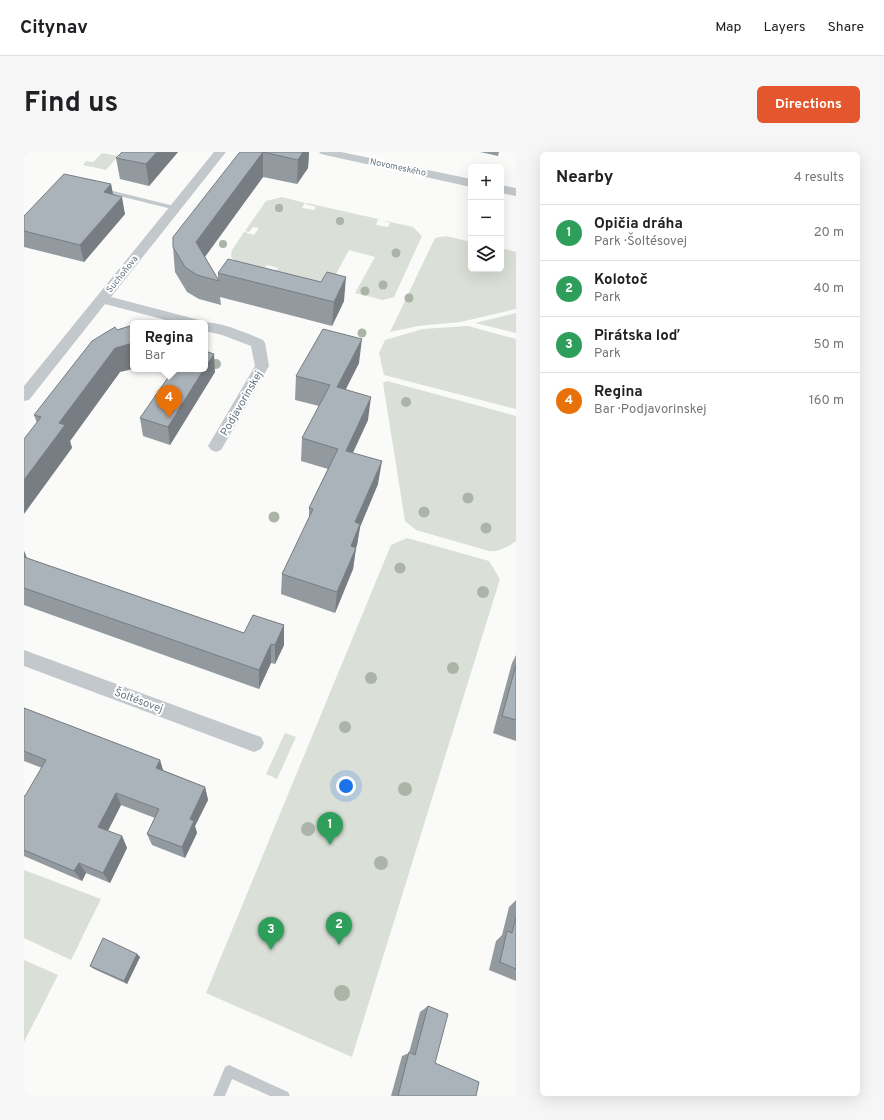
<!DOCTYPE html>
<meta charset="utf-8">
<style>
body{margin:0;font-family:Overpass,sans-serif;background:#f6f6f6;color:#202124}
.controls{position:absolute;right:12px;top:12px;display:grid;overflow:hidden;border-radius:6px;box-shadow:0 4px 16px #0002}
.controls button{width:36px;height:36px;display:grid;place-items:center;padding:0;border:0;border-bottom:1px solid #e0e0e0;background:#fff;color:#202124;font:20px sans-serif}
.you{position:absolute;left:322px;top:634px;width:14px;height:14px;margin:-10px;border:3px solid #fff;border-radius:50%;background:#1a73e8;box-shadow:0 0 0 6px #1a73e833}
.badge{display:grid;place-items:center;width:26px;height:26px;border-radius:50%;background:#e4572e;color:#fff;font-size:13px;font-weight:700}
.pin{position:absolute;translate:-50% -33px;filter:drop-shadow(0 1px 2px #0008)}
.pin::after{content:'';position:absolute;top:21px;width:14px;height:12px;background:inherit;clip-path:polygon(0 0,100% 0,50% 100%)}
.popup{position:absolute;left:106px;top:168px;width:78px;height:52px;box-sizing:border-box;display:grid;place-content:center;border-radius:6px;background:#fff;filter:drop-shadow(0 1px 3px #0005);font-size:13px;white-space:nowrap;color:#757577}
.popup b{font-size:15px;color:#202124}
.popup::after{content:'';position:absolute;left:50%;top:100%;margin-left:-8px;border:8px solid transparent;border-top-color:#fff}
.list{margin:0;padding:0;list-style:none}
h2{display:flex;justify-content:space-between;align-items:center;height:52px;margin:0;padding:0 16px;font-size:17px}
h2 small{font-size:13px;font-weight:400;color:#757577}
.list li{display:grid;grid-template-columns:26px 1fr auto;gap:12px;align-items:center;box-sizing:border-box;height:56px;padding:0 16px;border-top:1px solid #e0e0e0}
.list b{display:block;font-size:15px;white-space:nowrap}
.list p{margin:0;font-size:13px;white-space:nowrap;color:#757577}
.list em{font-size:13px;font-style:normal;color:#757577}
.icon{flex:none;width:22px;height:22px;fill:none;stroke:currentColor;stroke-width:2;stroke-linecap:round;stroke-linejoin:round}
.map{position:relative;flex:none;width:492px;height:944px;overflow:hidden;border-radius:6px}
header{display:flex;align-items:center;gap:24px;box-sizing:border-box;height:56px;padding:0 20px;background:#fff;border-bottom:1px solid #e0e0e0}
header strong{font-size:19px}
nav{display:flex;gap:22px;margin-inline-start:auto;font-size:14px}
.intro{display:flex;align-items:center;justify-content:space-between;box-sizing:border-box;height:96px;padding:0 24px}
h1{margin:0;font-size:28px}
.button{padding:10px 18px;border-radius:6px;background:#e4572e;color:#fff;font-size:14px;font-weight:700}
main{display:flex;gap:24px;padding:0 24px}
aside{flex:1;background:#fff;border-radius:6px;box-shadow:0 4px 16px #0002}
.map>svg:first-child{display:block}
.green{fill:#dadfd7}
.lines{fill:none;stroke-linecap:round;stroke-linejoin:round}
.lane{fill:#c3c8cc;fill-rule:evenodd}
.street{fill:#c3c8cc;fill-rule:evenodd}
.tree{fill:#aab4a7}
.wall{fill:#929a9f}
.shaded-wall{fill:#777d82}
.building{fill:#aab3b9;stroke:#777d82}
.labels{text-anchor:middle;stroke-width:4;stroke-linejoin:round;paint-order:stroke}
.far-street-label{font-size:9px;fill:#657683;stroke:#fff}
.street-label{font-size:11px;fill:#657683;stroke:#fff}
</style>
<header>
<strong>Citynav</strong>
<nav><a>Map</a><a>Layers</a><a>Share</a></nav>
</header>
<div class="intro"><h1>Find us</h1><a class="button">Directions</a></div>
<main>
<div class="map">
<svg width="492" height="944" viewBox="0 0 492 944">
<rect width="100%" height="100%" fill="#fafaf8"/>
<path class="green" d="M78 1 94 4 82 18 59 13 62 9 69 10Z
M258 45 281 51 278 56 290 58 292 55 282 52 283 51 354 67 352 73 364 75 366 71 357 68 389 75 398 84 370 145 359 148 331 141 351 105 325 98 305 135 251 120 254 116 243 113 238 120 214 113 207 105 208 98 220 80 230 83 235 76 229 75 225 80 221 79 242 49Z
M422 84 447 90V117H477V96L492 100V157L436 170 394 174 366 180 411 86Z
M492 161V181L451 171Z
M444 174 492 187V257L360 223 355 201 361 188 399 177Z
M363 229 492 264V389C485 395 474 400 465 399L392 378 381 369 359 231Z
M383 386 465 409 476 427 328 905 182 841 367 393Z
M261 581 272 585 253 627 242 622Z
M0 718 77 747 47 808 0 786Z
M0 808 34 823 0 890Z"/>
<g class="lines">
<path class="lane" d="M77 36 154 55 155 56 152 58 75 39 74 38Z
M205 913 264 940 266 944H246L208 927 201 944H189L201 915Z"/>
<path class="street" d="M190 0H202L87 145 175 168 177 171C190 167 225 182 239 188L241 191 245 214 197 298 192 300 187 298 184 294 231 214 227 194 198 183 181 179V171H153L81 152 5 248 0 249V234Z
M295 0H317L447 27V35L301 3 297 2Z
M477 33 492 36V44L477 41Z
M0 498 237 585 240 591 237 597 230 600 0 514Z"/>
</g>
<g class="tree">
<circle cx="255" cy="56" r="4"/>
<circle cx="316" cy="69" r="4"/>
<circle cx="199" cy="92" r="4"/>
<circle cx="372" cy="101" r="4.5"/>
<circle cx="359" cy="133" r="4.5"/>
<circle cx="341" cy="139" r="4.5"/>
<circle cx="385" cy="146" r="4.5"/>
<circle cx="338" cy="181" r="4.5"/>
<circle cx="192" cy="212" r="5"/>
<circle cx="382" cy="250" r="5"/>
<circle cx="444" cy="346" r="5.5"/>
<circle cx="400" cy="360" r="5.5"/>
<circle cx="250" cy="365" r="5.5"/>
<circle cx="462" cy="376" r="5.5"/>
<circle cx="376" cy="416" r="5.5"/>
<circle cx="459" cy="440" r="6"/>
<circle cx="429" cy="516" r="6"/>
<circle cx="347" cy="526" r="6"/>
<circle cx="321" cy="575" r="6"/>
<circle cx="381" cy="637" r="7"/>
<circle cx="284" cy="677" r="7"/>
<circle cx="357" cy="711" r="7"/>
<circle cx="318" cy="841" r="8"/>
</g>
<path class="wall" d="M98 0H154L125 34 96 27 92 6Z
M217 0H285L284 16 273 32 239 25 181 105 194 127V121L320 149 308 174 196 145 197 153 175 147 163 140 151 120 149 95Z
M456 0H475L474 4Z
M87 32 89 42 101 62 60 110 0 95V64Z
M335 211 321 238 344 268 329 301 354 332 336 375 333 393 332 396 329 417 311 461 257 442 258 422 285 367V356L304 317 277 309 278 286 295 254 271 248 272 224Z
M141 217H181L191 220 146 293 119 284 116 266 145 224H142Z
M96 220 46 289 48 296 13 271 10 263Z
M0 399 3 406 220 481 260 473V493L251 512 247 511 235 537 0 453Z
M492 503V589L469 581 488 511Z
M0 556 136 608 139 618 181 635 184 648 171 674 173 681 161 706 128 693 123 682 131 666 97 653 84 679 98 684 103 696 86 731 62 721 58 729 0 704V644H1L18 616 0 609Z
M492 748V829L465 818 472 789 478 783 485 755Z
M113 802 116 805 103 832 70 817 66 814Z
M404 854 411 911 452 944H367L378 904 385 901 396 860Z"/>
<path class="shaded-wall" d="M133 0H154L125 34 122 12Z
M239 0V25L174 114 172 90Z
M279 0H285L284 16 273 32 274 8Z
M87 32 90 49 80 40Z
M98 45 101 62 60 110 56 93Z
M322 125 320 149 308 174 310 150Z
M338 187 335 211 311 259 313 235Z
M109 191V217L96 220 46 289 48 296 0 362V328L35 271 91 196Z
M190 202 191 220 146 293 144 275 180 217H181V216Z
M347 245 344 268 319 321 322 299Z
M358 309 354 332 336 375 333 393 324 415 327 394 331 370Z
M332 396 329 417 311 461 313 440Z
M0 399 8 419 0 415Z
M260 473V493L251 512V493Z
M247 492V511L235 537V518Z
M136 608 140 622 132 616Z
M181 635 184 648 171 674 173 681 161 706 158 695 166 667Z
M92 641 97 653 80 686 74 675Z
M98 684 103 696 86 731 79 721Z
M55 711 62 721 58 729 50 719Z
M113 802 116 805 103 832 100 829Z"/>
<path class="building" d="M98 0H133L122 12 92 6Z
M217 0H279L274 8 239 0 172 90 195 129 173 123 161 115 149 95V85L215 1Z
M40 22 87 32 80 40 98 45 56 93 0 79V64Z
M204 107 297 130 303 120 322 125 310 150 194 121Z
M167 170V171H117H119Z
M109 173V191L91 196 35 271 41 273 0 328V287L17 265 10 263 68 189 91 175 93 178Z
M299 177 338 187 313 235 347 245 322 299 358 309 331 370 336 372 327 394 332 396 313 440 258 422 289 357 285 356 314 297 278 286 306 233 272 224Z
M181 199 190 202 181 216Z
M150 217H180L144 275 116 266Z
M0 405 220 481 229 463 260 473 251 493 247 492 235 518 0 436Z
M492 513V568L478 564Z
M0 556 136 608 132 616 181 635 166 667 170 669 158 695 123 682 135 657 92 641 74 675 98 684 79 721 55 711 50 719 0 698V644H1L22 608 0 599Z
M492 765V817L476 810 483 779 488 781Z
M79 786 113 802 100 829 66 814Z
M404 854 424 862 411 911 455 930 452 944H374L385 900 391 903Z"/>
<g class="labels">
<g class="far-street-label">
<text transform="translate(374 15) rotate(12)" y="3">Novomeského</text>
<text transform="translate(98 122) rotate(-51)" y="3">Suchoňova</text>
</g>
<g class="street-label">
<text transform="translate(217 251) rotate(-60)" y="4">Podjavorinskej</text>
<text transform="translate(115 548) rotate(20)" y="4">Šoltésovej</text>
</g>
</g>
</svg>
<div class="controls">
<button>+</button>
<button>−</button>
<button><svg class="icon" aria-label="layers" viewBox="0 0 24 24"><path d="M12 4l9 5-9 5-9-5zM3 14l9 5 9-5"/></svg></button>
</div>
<div class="you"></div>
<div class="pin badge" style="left:306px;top:693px;background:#2e9e5b">1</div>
<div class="pin badge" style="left:315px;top:793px;background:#2e9e5b">2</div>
<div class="pin badge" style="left:247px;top:798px;background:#2e9e5b">3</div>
<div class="pin badge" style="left:145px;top:266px;background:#e8710a">4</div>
<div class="popup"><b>Regina</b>Bar</div>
</div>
<aside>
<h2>Nearby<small>4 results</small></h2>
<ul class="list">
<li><span class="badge" style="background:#2e9e5b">1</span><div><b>Opičia dráha</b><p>Park · Šoltésovej</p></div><em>20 m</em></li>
<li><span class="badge" style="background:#2e9e5b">2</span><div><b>Kolotoč</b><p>Park</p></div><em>40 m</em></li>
<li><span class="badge" style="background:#2e9e5b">3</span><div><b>Pirátska loď</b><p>Park</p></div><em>50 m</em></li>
<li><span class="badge" style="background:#e8710a">4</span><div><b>Regina</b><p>Bar · Podjavorinskej</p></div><em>160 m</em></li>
</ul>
</aside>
</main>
